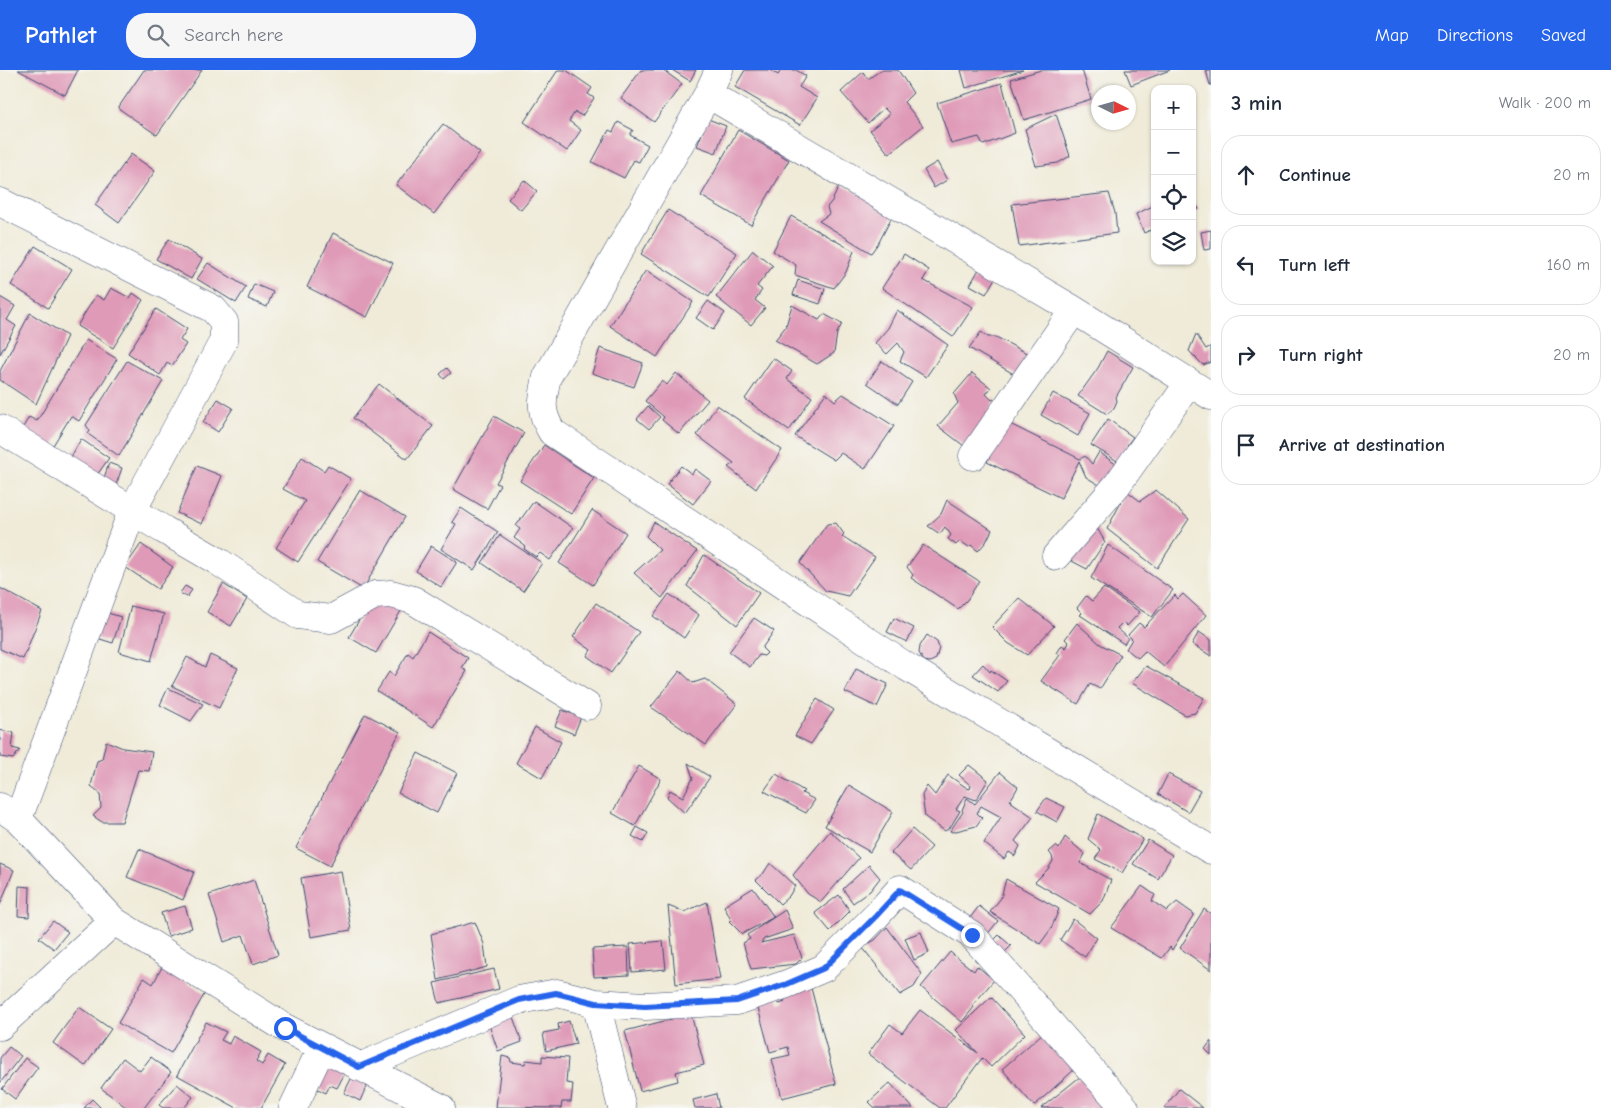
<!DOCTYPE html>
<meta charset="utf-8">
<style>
body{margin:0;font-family:"Comic Neue",sans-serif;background:#f6f6f7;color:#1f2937}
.controls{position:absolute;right:15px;top:15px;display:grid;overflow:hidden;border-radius:10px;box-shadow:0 1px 4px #0004}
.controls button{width:45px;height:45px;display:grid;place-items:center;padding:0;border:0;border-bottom:1px solid #e0e1e3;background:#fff;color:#1f2937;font:25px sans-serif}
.compass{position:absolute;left:1091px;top:15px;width:45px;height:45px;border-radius:50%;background:#fff;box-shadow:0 1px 4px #0004;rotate:95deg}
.stop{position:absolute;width:15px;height:15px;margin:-11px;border:4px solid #2563eb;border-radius:50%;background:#fff}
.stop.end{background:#2563eb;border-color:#fff;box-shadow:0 1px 5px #0008}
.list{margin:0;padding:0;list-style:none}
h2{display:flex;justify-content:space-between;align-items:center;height:65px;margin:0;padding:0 20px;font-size:21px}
h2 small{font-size:16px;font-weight:400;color:#747a83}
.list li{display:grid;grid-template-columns:32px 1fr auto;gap:15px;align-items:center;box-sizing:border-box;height:80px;margin:0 10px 10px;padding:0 10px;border:1px solid #e0e1e3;border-radius:20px}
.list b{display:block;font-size:19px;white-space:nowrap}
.list em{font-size:16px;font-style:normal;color:#747a83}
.icon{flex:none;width:28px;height:28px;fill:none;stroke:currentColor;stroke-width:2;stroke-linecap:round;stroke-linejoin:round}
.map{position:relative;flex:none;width:1211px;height:1038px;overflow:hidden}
header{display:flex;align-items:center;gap:30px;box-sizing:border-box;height:70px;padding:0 25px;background:#2563eb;color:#fff}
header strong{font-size:24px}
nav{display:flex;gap:28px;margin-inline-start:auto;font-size:18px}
.search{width:350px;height:45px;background:#f6f6f7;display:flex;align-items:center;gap:12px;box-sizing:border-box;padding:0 18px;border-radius:20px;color:#747a83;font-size:19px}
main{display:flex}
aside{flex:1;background:#fff}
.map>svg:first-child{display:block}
.building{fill:#df9ab7}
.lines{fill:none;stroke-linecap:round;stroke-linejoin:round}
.minor-casing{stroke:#3b4b70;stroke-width:29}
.minor{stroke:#fff;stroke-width:28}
.route{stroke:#2563eb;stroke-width:6}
</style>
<header>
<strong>Pathlet</strong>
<div class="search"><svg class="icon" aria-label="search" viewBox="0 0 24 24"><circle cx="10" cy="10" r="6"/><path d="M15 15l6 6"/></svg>Search here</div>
<nav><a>Map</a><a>Directions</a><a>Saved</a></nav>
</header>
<main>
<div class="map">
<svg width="1211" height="1038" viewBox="0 0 1211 1038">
<rect width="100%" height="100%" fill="#f6f6f2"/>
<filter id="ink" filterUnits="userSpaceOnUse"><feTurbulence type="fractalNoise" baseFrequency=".02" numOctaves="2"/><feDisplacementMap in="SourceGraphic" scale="10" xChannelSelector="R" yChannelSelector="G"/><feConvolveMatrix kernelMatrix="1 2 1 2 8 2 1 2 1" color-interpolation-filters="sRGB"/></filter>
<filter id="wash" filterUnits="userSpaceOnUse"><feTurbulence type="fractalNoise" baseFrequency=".0096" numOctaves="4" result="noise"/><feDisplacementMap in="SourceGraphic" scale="20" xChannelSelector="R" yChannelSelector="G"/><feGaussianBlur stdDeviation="1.12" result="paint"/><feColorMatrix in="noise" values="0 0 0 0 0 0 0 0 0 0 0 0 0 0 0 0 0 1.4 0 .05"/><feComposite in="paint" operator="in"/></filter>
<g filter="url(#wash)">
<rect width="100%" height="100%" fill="#f0ebd8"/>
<g id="blocks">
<path class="building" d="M18 0H78L65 25Z
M144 0H202L157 65 118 38Z
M558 0H566L592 18 588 24 594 28 582 46 575 42 569 51 581 60 567 81 524 52Z
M641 0H663L682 14 654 52 621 28Z
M672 0H696L690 11Z
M745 0H771L778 5 781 0H796L806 6 799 17 817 28 800 55 735 17Z
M881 0H898L913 23 904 32 923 56 889 84 870 60 890 44 884 38 868 53 841 22 863 2 868 9Z
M961 0H1023L966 18Z
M1041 0H1082L1091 29 1024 50 1011 9Z
M1125 0H1170L1131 15Z
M1206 0H1211V15H1210Z
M1002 13 1015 63 983 75 979 67 951 74 937 33Z
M1056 44 1070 86 1058 93 1036 96 1025 59Z
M708 49 726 56 716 83 697 76Z
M618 52 633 60 630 65 648 75 639 92 634 90 624 108 592 92 609 60 613 62Z
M443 54 480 83 434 144 396 115Z
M738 60 789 90 751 155 701 126Z
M131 84 155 101 119 153 95 135Z
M937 92 947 110 934 118 924 100Z
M524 110 537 121 521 140 508 129Z
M840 114 894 143 879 172 871 183 819 151 829 144 827 137 832 131Z
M1109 123 1115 143 1117 163 1019 176 1012 134Z
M1192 130 1199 139 1192 142Z
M1155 135V158L1144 163 1136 144Z
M668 140 737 183 709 227 641 184Z
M791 146 854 181 846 202 834 218 795 205 796 195 773 181Z
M1211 160V179L1204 180 1201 162Z
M333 163 393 193 367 247 307 217Z
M169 169 202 189 191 209 156 189Z
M35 176 72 199 48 238 11 215Z
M753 180 773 196 757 216 762 220 755 230 765 238 751 255 716 227Z
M904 184 929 200 923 210 973 237 953 267 882 218Z
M208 193 246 217 236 233 197 209Z
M982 194 998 203 986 224 970 215Z
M646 200 693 232 657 287 610 256Z
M798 210 825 219 820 234 793 225Z
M254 214 273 222 267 237 248 229Z
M111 218 130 228 133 223 143 230 113 278 77 256 96 225 104 230Z
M0 227 15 236 7 250 16 256 0 284Z
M708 231 725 243 713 260 696 248Z
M792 235 819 250 824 244 842 254 837 263 834 283 817 294 775 270 786 256Z
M156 239 187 259 180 270 186 274 172 296 167 293 160 305 128 283Z
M897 240 948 275 926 307 900 291 904 282 898 273 887 284 875 273 888 258Z
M30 243 67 266 36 334 0 310V301Z
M981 262 988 267H996L1038 289 1024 310 969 278Z
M1196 264 1206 279 1211 276V292L1203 295 1189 281Z
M86 270 117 289 79 351 71 346 52 377 22 359 29 347 37 351Z
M600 278 643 293 634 317 592 303Z
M1107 281 1133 297 1116 327 1117 331 1114 338 1107 344 1078 326 1098 298Z
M773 288 792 301 787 309 812 327 789 361 745 329Z
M127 291 163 311 119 386 88 364 90 361 86 355Z
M882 291 912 312 898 334 867 313Z
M447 298 451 303 444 309 440 304Z
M676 303 708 330 679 364 662 350 664 347 645 331 662 311 667 315Z
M972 303 991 318 986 324 992 330 996 328 968 379 938 356 958 333 954 324Z
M379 314 433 356 407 389 353 348Z
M826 323 835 331 843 324 894 356 865 399 841 383 834 390 795 366Z
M1053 323 1090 343 1078 366 1041 345Z
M218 329 233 338 218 362 203 352Z
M717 335 782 380 756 419 728 397 734 393 697 365Z
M648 336 660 347 649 359 637 349Z
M494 346 524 363 496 413 500 415 487 439 453 419Z
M1108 349 1133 367 1127 375 1134 380 1124 395 1091 375Z
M1006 352 1080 389 1085 386 1092 394 1099 382 1121 398 1106 419 1086 407 1079 391 1061 428 987 392Z
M81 369 109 388 92 412 66 396Z
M544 375 594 408 571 444 520 411Z
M302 387 324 401 328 395 351 409 298 492 276 478 305 431 283 419Z
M109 393 122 398 115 418 102 414Z
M197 396 222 406 202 454 177 443Z
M681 396 692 404 695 399 711 411 693 434 667 414Z
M360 420 405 447 363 519 317 492Z
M1156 420 1189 449 1157 498 1107 459 1127 421 1140 431Z
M947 430 992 460 986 472 978 481 971 475 969 477 960 471 956 475 948 469 951 465 945 457 940 464 928 456 941 444Z
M534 431 573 458 550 490 540 483 536 487 524 479 525 476 514 468 520 459 516 456Z
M461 438 498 462 474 500 441 479 456 454 452 452Z
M592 440 626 463 593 515 559 493Z
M654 452 697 481 662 528 634 503 660 480 646 466Z
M836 453 844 464 842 466 875 487 848 526 826 521 800 493 827 454Z
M1096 456 1105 472 1087 499 1070 490Z
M500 465 542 493 523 521 482 493Z
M141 474 173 497 158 519 125 497Z
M923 475 979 511 967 530 958 539 911 508 913 505 907 497Z
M1108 475 1173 520 1152 547 1091 508Z
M431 476 457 492 441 517 416 501Z
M704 485 759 523 737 555 687 516Z
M223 514 247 529 231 556 207 542Z
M185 516 192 520 187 527 180 523Z
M0 518 42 541 23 589 0 579Z
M1104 518 1140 542 1127 556 1123 552 1117 558 1128 568 1124 574 1080 545 1082 543 1077 538 1086 526 1092 531Z
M669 524 699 545 684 568 653 546Z
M1183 524 1206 545 1164 597 1145 581 1138 588 1126 579 1132 569 1128 565 1139 553 1144 557 1175 525 1178 529Z
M374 525 401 541 376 583 349 567Z
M1019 528 1054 556 1027 585 1008 573 992 557Z
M596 533 639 562 611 603 587 586 591 580 573 567Z
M131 536 164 544 151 591 119 582Z
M95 539 121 547 113 573 87 565Z
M754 548 774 561 762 578 767 583 764 586 759 585 750 597 729 582Z
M894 548 914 558 907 572 887 562Z
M1077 553 1100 574 1121 585 1100 619 1090 614 1078 634 1041 611 1060 585 1057 583 1062 575 1066 578 1069 573 1065 569Z
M428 562 468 588 462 598 467 601 433 657 377 621 389 602 394 606 408 583 413 587Z
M1199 562 1211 570V586L1192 574Z
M927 565 937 572 939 578 936 589 930 592 924 591 919 583 920 576Z
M210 585 238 598 219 638 172 616 187 587 205 597Z
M983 594 990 602 991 600 1007 611 998 622 973 605Z
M1146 596 1204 628 1195 643 1185 645 1132 613Z
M856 599 888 614 877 637 845 622Z
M680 601 693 613 705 609 737 634 706 675 651 637Z
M168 618 203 634 191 651 160 635Z
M817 629 834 640 811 674 795 666Z
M562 640 581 647 574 664 555 656Z
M365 644 400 662 330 796 296 778Z
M535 657 561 672 542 708 516 693Z
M0 660 14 663 12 678 20 680 13 689 0 687Z
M106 671 123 678 152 682 149 701 138 700 122 752H102L93 746 101 738 100 723 91 716 97 691 102 689Z
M418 683 457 703 437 743 398 723Z
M688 693 710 707 685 743 667 727 670 720 683 727 693 708Z
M969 695 988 710 976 730 965 726 956 739 960 741 951 756 945 761 925 747 922 725 927 716 935 725 948 705 967 718 970 719 971 716 959 705Z
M639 696 661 709 635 756 612 743Z
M1000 702 1018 717 1010 731 1033 747 1015 771 1020 776 1015 786 1009 782 1004 789 984 773 1001 747 981 736 977 743 982 748 976 756 952 762 950 761 963 742 962 740 967 728 975 734Z
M776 704 804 721 802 723 815 730 806 743 764 721Z
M1168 704 1200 721 1188 742 1158 724Z
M849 715 893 742 870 782 825 756Z
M1046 728 1065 737 1057 752 1037 741Z
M1098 744 1143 769 1122 803 1095 789 1101 780 1088 769Z
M637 757 648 763 643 772 632 766Z
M912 759 932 777 911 800 891 783Z
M830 761 859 788 821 832 808 824 793 805Z
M1065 767 1085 784 1080 793 1111 810 1103 831 1090 844 1035 812 1048 799 1053 791 1052 786 1049 782 1056 776 1059 779Z
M1148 770 1172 785 1158 809 1133 794Z
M139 779 194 802 183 830 127 807Z
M770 793 795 816 789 826 780 834 756 810 763 804Z
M0 794 14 800 0 835Z
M869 795 880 808 870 821 853 833 843 819Z
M341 801 351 860 311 867 301 808Z
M1006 809 1059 839 1051 859 1040 874 990 842 1001 828Z
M254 810 278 885 253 894 243 865 224 872 209 825Z
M19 816 30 817 29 847 18 846Z
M1142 816 1155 825 1152 831 1167 841 1177 832 1194 844 1172 880 1170 877 1162 888 1111 858Z
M753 818 774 847 742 864 729 851 731 850 724 836Z
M839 825 850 841 830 861 815 843Z
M707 832 720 909 676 914 668 836 684 842Z
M185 836 192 858 168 866 161 843Z
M979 836 998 851 986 866 967 852Z
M1204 839 1211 844V900L1180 878Z
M785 840 793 859 764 869 761 873 794 865 802 888 796 894 751 899 743 873 750 869 747 865Z
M1073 849 1097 868 1085 887 1060 870Z
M53 851 68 862 54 879 39 868Z
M475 852 484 874 487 897 438 910 431 864Z
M887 857 922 904 914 917 900 925 862 877 875 870Z
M921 862 929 883 914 890 905 868Z
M999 865 1011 876 1005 882 993 871Z
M663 871 666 899 632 902 630 874Z
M628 877 629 905 594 907 592 879Z
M950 882 974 901 977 896 994 910 972 936 974 937 962 952 921 917Z
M162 897 205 923 171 983 118 953 144 908 153 914Z
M494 899 499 919 439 933 434 913Z
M810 914 836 1014 782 1028 772 989 790 985 788 977 770 982 755 927 776 921 779 934 785 932 782 922Z
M991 927 1025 964 991 997 982 988 945 1038H940L868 984 890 954 902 963 920 940 978 983 956 960Z
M79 937 111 959 85 996 53 973Z
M691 944 704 995 676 1002 678 1011 640 1021 625 961Z
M513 947 522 972 498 981 489 955Z
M569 951 576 974 546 981 543 963 559 960 558 954Z
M206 952 226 962 221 970 229 974 233 966 261 982 256 991 262 995 268 985 285 995 261 1038H237L177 1005Z
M1044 962 1076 998 1034 1036 1002 999Z
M1211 971V985L1205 979Z
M9 977 21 986 0 1013V988Z
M502 986 510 988 511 992 525 994 526 990 542 992V986L568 988 566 1013 573 1014 571 1032H562L561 1038 496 1037Z
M151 987 171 1002 144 1038H127L101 1018 123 988 140 1001Z
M25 988 38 997 15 1029 2 1019Z
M327 993 345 1003 337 1018 330 1015 326 1023 314 1017Z
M1081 1006 1106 1038H1041Z
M352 1007 367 1015 360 1031 344 1023Z
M890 1013 913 1038H875L869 1032Z
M177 1014 193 1027 184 1038H163L159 1035Z
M1179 1019 1203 1038H1164Z
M716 1024 719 1038H695L693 1030Z
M92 1029 101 1038H84Z"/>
</g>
</g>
<g filter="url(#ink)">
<use href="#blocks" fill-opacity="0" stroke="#3b4b70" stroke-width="1"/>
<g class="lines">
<g class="minor-casing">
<path id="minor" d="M719 0 708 24 547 307C542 330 539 341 552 362L907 597 1211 780
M708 24 1074 240 1211 326
M0 132 213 239 224 252V270L132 441 18 749
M0 359 164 460 219 492 298 545 331 549 375 525 391 524 413 530 587 636
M973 386 1074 240
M1056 486 1117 415 1189 313
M0 737 18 749 114 851 0 956
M114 851 285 958 441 1038
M359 997 519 930 557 923 596 933
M293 1038 322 977
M622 1038 596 933 645 936 737 931 787 914 824 898 876 846 900 819 972 865 1125 1038"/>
</g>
<use href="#minor" class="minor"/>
</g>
</g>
<g class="lines" filter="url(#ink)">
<path class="route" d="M285 958 359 997 519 930 556 923 596 933 645 936 737 931 787 914 824 898 876 846 900 820 972 865"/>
</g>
</svg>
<div class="controls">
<button>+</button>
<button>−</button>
<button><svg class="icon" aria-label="locate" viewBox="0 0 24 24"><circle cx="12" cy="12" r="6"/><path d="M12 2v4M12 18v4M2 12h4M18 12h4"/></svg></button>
<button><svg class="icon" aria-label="layers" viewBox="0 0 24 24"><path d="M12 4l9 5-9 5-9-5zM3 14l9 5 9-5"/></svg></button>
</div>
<svg class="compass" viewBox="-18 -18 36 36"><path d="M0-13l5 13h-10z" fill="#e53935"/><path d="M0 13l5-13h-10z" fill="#747a83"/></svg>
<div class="stop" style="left:285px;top:958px"></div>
<div class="stop end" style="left:972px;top:865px"></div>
</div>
<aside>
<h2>3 min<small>Walk · 200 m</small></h2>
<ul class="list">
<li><svg class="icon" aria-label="ahead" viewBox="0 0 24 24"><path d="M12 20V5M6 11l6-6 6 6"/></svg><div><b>Continue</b></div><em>20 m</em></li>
<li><svg class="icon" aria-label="left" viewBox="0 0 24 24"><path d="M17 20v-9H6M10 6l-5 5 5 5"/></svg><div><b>Turn left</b></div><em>160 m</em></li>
<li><svg class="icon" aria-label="right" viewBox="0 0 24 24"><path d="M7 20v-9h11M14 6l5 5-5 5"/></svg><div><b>Turn right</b></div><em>20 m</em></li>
<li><svg class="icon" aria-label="arrive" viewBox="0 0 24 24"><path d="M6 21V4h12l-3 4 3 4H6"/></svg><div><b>Arrive at destination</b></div></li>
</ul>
</aside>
</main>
